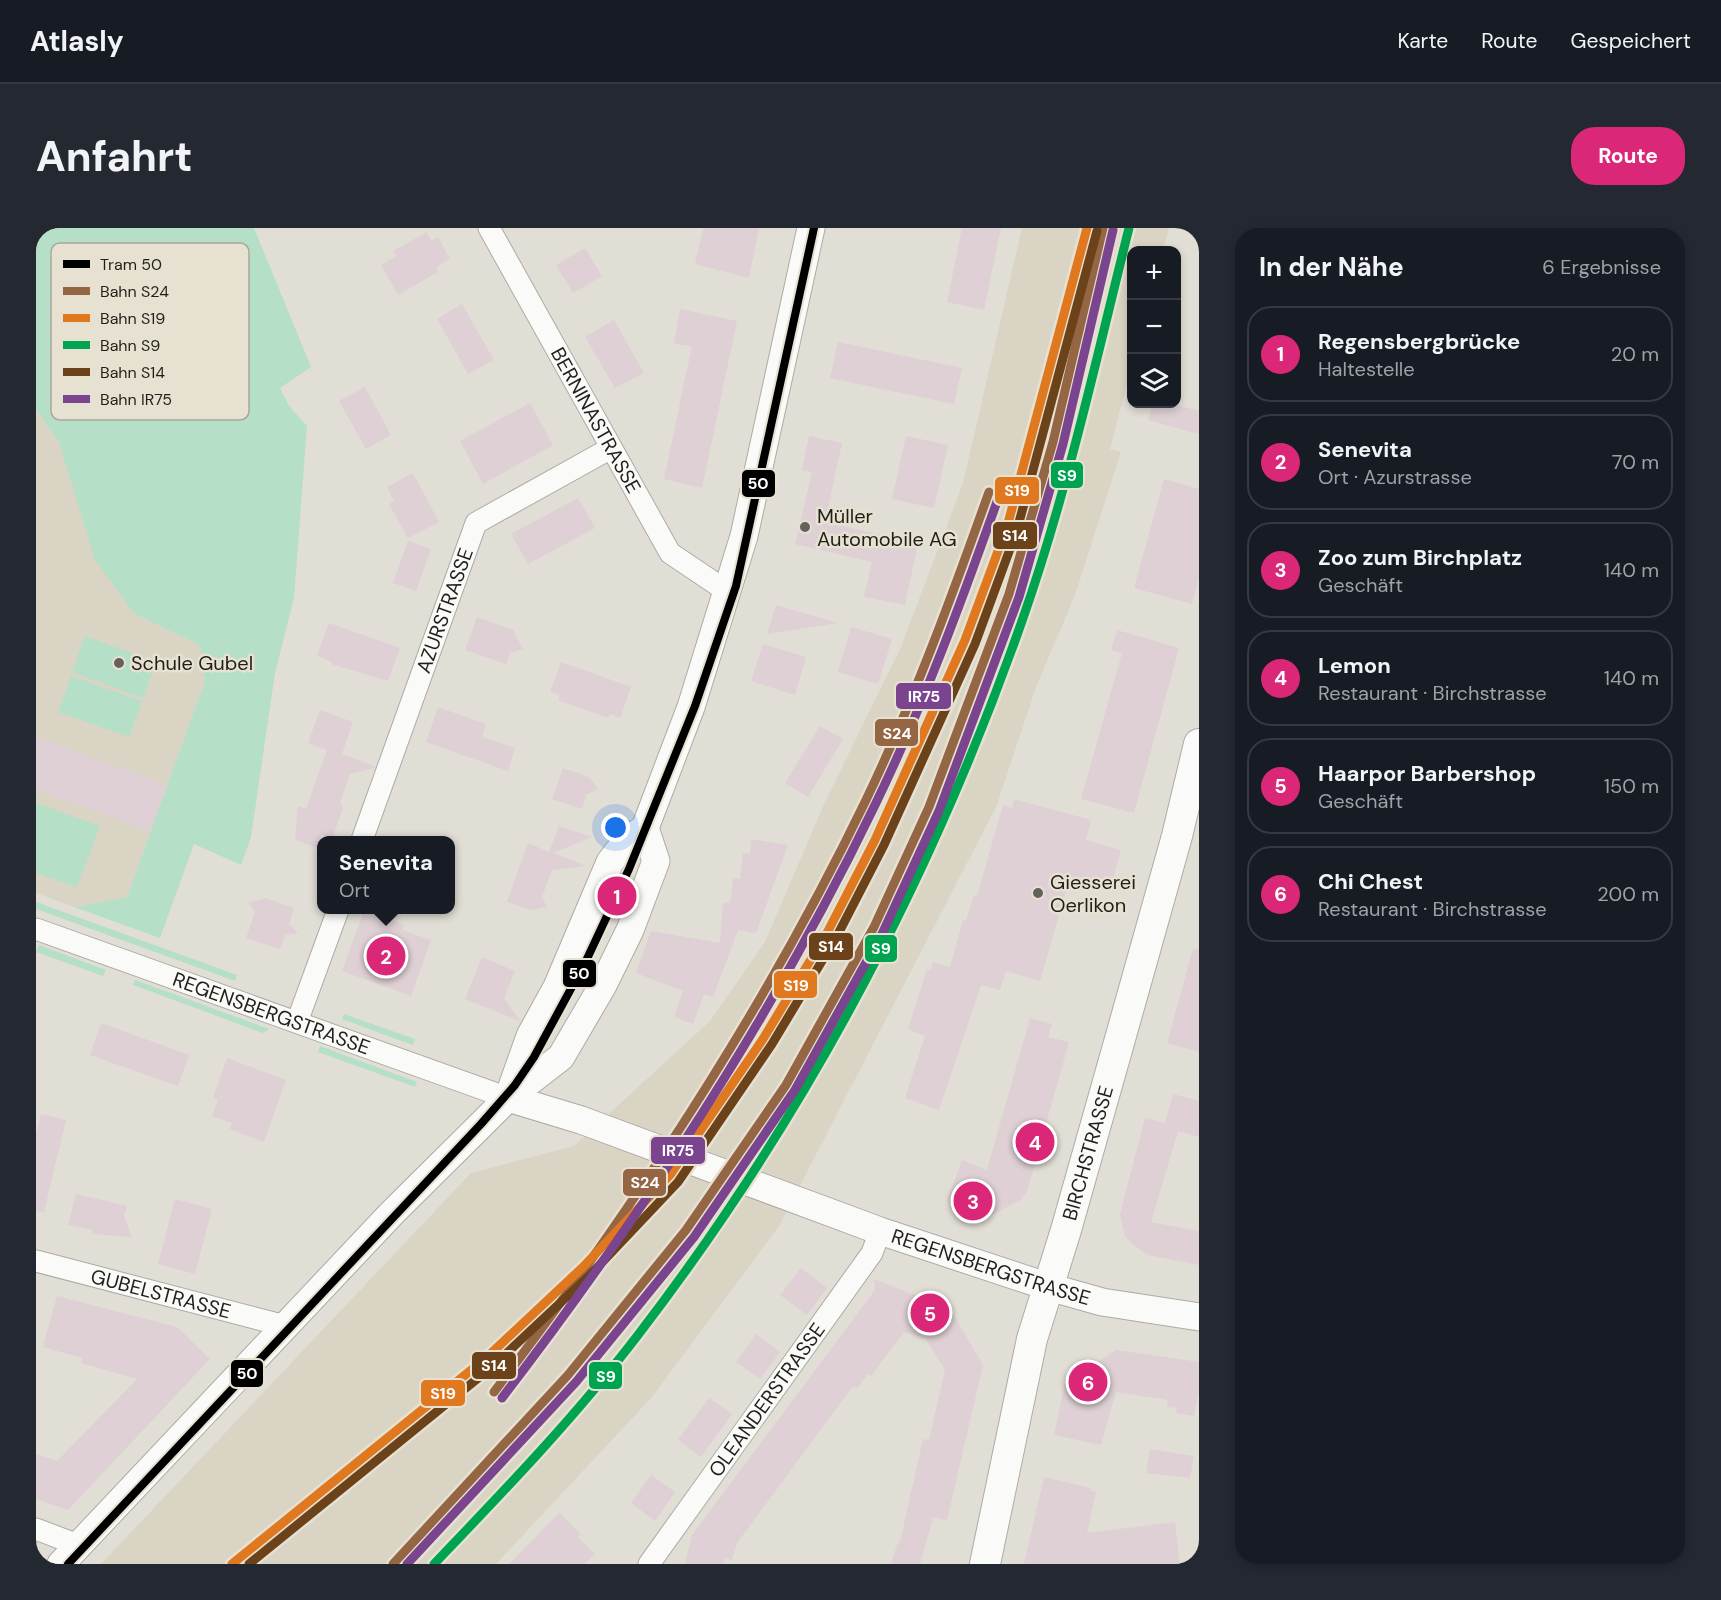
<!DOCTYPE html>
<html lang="de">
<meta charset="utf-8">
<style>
body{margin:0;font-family:"DM Sans",sans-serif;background:#242831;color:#f1f3f6}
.controls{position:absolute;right:18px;top:18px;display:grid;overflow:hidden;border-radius:12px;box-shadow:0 3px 9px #0003}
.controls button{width:54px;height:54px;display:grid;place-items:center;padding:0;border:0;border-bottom:2px solid #363941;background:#171b24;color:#f1f3f6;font:30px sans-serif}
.you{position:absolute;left:580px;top:600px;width:21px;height:21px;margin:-15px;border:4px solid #fff;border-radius:50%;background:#1a73e8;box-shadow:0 0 0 9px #1a73e833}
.badge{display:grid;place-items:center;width:39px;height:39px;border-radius:50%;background:#db2777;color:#fff;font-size:20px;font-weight:700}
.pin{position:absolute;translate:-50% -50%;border:3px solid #fff;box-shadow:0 2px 6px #0006}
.popup{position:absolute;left:281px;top:608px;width:138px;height:78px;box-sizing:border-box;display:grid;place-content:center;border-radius:12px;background:#171b24;filter:drop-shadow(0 2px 4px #0005);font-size:20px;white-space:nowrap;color:#9ea1a6}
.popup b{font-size:22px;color:#f1f3f6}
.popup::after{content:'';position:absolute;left:50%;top:100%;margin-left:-12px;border:12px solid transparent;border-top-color:#171b24}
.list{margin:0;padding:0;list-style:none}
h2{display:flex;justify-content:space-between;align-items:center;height:78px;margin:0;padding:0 24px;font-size:26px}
h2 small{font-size:20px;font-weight:400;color:#9ea1a6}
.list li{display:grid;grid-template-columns:39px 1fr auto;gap:18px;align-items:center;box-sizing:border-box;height:96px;margin:0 12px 12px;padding:0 12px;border:2px solid #363941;border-radius:24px}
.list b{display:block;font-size:22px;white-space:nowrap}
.list p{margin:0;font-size:20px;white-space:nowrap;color:#9ea1a6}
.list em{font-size:20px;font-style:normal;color:#9ea1a6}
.icon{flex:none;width:33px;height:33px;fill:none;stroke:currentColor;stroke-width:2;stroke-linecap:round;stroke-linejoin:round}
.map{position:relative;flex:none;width:1163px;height:1336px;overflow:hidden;border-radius:24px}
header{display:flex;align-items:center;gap:36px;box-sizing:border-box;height:84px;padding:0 30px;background:#171b24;border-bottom:2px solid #363941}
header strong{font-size:28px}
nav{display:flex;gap:33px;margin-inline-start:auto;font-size:21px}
.intro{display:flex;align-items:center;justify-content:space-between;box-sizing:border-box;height:144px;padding:0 36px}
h1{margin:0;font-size:42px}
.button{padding:15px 27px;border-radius:24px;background:#db2777;color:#fff;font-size:21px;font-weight:700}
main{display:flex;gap:36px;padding:0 36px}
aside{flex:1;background:#171b24;border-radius:24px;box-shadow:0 3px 9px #0003}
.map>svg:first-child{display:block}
.built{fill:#dad4c4}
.green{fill:#b5dfc6}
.building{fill:#ded0d5}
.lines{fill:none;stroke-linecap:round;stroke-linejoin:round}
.minor-casing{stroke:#adaba4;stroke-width:23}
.tertiary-casing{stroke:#adaba4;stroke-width:29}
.secondary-casing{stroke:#adaba4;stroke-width:32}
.minor{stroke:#fafaf9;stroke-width:21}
.tertiary{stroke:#fafaf9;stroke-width:27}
.secondary{stroke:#fafaf9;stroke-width:30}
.rail-1-casing{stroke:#e6e1d1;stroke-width:14}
.rail-2-casing{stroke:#e6e1d1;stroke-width:14}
.rail-3-casing{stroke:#e6e1d1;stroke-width:14}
.rail-4-casing{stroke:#e6e1d1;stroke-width:14}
.rail-5-casing{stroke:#e6e1d1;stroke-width:14}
.rail-1{stroke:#946644;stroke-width:9}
.rail-2{stroke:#e0781f;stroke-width:9}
.rail-3{stroke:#00a34f;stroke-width:9}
.rail-4{stroke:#6c421b;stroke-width:9}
.rail-5{stroke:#7a448f;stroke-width:9}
.tram-1-casing{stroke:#e6e1d1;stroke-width:12}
.tram-1{stroke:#000;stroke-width:8}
.poi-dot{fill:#64625b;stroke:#e6e1d1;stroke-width:2}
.labels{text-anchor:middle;stroke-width:5;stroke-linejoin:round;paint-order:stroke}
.street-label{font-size:20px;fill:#211f19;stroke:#e6e1d1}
.poi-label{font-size:20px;fill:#211f19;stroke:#e6e1d1;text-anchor:start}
.key{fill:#e6e1d1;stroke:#aba79a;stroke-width:1.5}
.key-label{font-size:16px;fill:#211f19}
.line-badge{stroke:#e6e1d1;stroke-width:2}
.badge-label{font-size:16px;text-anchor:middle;font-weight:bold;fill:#fff}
</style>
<header>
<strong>Atlasly</strong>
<nav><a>Karte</a><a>Route</a><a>Gespeichert</a></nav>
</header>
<div class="intro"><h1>Anfahrt</h1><a class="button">Route</a></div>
<main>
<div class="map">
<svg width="1163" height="1336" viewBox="0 0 1163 1336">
<rect width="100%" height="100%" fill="#e1ded6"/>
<path class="built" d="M986 0H1133L1127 22H1096L1095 140 1074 221 1085 224 1039 367 1000 459 960 579 743 998 616 1169 460 1336H65L435 945 538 918 674 793 729 714 789 574 865 419 927 255Z
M0 182 23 214 99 386 164 417 169 453 91 669 38 679 0 665Z"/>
<path class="green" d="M0 0H218L275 139 244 160 253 178 271 198 258 370 239 445 215 609 205 637 158 616 124 710 38 679 91 669 169 453 164 417 99 386 59 332 23 214 0 182Z
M49 408 120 434 107 470 36 444Z
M35 448 106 473 93 509 22 484Z
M0 575 64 598 41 659 0 645Z
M0 674 201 747 199 753 0 681Z
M3 717 70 742 67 748 0 724Z
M99 752 105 754 233 801 227 805 97 757Z
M308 786 379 811 377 817 371 815 306 791Z
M284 818 381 854 379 859 282 824Z"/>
<path class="building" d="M667 0H723L713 50 659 36Z
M926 0H965L948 82 911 74Z
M391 4 395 13 402 9 414 31 400 39 402 44 362 67 345 37 360 28 357 23Z
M549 20 566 48 537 65 520 37Z
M426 76 458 132 432 146 401 91Z
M644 81 701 93 666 260 628 251 656 118 638 116Z
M578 92 608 145 579 160 549 109Z
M802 114 926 140 918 176 794 150Z
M329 159 355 207 330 221 303 173Z
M494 175 517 217 447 256 424 213Z
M1116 176H1137L1163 183V206L1112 192Z
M773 208 806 215 791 285 808 288 806 298 882 315 869 377 828 369 836 334 759 316 776 244 766 242Z
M870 208 912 217 898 280 856 271Z
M377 245 403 294 372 310 353 276 358 273 351 259Z
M1128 251 1163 261V350L1156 376 1098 360Z
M542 270 559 300 492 336 475 306Z
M372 313 395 321 380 363 357 355Z
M740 377 802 395 731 406Z
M441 389 477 402 487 421 474 425 470 436 429 422Z
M293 395 364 420 352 453 295 436 296 434 281 428Z
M815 399 856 411 842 456 802 444Z
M1081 402 1143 420 1098 585 1045 571 1086 425 1075 422Z
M727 416 770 429 759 467 715 453Z
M525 434 595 459 584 490 574 486 572 490 522 472 524 467 514 464Z
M402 479 450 496 446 509 479 520 472 543 390 514Z
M284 482 317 494 306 526 339 538 338 540 314 546 304 575 307 580 296 611 285 607V621L259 612 262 578 270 581 291 522 272 515Z
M784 498 807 511 772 569 749 555Z
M0 509 131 557 114 603 0 562Z
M527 540 553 549 562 561 551 566 546 581 516 571Z
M978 571 1055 592 1050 612 1085 622 1075 659 1034 649 1004 753 970 743 964 762 945 757 903 882 869 870 889 808 872 801 891 741 894 742 897 734 914 739 927 692 930 693 938 667 941 668 967 577 976 580Z
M523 598 556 609 517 625 550 638 516 642 506 669 511 679 495 682 471 674 492 615 513 624Z
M715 611 752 617 720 705 702 702 677 769 668 766 657 796 638 789 647 763 600 745 615 703 684 715 687 675H694L697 650 704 651 707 625 714 626Z
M230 670 258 680 253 696 262 705 249 707 244 721 210 710 219 684 212 675Z
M328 683 368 697 366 702 395 712 375 768 306 743Z
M1157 721 1163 722V824L1131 815Z
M446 729 479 743 468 770 484 793 429 771Z
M994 790 1016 796 1012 809 1033 814 991 964 984 972 958 986H945L911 974 926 932 951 942Z
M65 795 153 827 142 858 54 827Z
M191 830 250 852 228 914 194 901 196 895 176 888 182 872 177 870Z
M1137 866 1163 873V909L1142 903 1115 994 1163 1003V1037L1112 1027 1096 1016 1089 1008 1084 986 1109 890 1129 895Z
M5 886 30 892 8 984 0 983V906Z
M40 966 91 978 88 988 96 1009 56 1006 57 1002 32 997Z
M139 971 176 981 159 1046 122 1036Z
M765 1040 791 1060 771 1087 744 1067Z
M838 1051 914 1081 947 1137 911 1292 897 1289 884 1336H855L862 1314H864L887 1211 893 1212 909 1142 890 1111 868 1104 835 1148 832 1146 821 1160 817 1158 701 1315 696 1332 689 1330 687 1336H649L656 1307 839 1062Z
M21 1068 141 1099 174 1131 32 1282 0 1271V1226L21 1233 101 1151 45 1135 46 1130 7 1119Z
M720 1106 744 1124 724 1151 700 1134Z
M1080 1122 1163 1134V1163L1158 1188 1140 1185 1141 1180 1131 1179 1132 1172 1080 1164 1065 1217 1018 1207 1029 1155Z
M673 1170 696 1186 665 1229 642 1212Z
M1114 1221 1158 1228 1154 1250 1110 1245Z
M615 1247 639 1264 619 1293 595 1275Z
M1008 1249 1055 1260 1054 1263 1060 1264 1051 1305 1139 1294 1144 1336H988Z
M523 1285 545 1306 542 1309 559 1326 549 1336H473Z"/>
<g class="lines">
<g class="minor-casing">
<g id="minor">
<path id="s1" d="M453 0 634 325 692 364"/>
<path id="s2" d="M326 612 440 295 575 220"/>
<path id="s3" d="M0 701 472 870"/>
<path d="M261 794 302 682"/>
<path id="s4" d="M0 1033 249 1098"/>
<path d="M0 1301 42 1317"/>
<path id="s5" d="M613 1336 836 1025 844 1003"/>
</g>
</g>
<g class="tertiary-casing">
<g id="tertiary">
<path d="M472 870 494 808 521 759 574 634 591 612 609 600 655 479 708 308 775 0"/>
<path id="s6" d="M472 870 545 892 844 1003 1013 1059 1066 1074 1163 1089"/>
<path d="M25 1336 356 985 472 870 525 829 567 757 594 702 620 633 609 600"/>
</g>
</g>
<g class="secondary-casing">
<g id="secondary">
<path id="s7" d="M949 1336 996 1111 1030 1002 1086 804 1141 608 1163 516"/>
</g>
</g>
<use href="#minor" class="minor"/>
<use href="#tertiary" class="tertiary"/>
<use href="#secondary" class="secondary"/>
<g class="rail-1-casing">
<path id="rail-1" d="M458 1164C599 979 729 782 830 572 878 472 916 368 953 264
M357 1336 532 1147 650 1002 750 857 838 699 893 579 973 366 1017 214 1067 0"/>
</g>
<g class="rail-2-casing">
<path id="rail-2" d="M196 1336 450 1130 547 1039 634 947 727 811 792 703 839 612 929 412 971 299 1051 0"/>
</g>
<g class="rail-3-casing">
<path id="rail-3" d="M398 1336C469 1262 540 1188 602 1107 768 891 896 649 986 393 1031 265 1060 132 1093 0"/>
</g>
<g class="rail-4-casing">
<path id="rail-4" d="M213 1336 457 1138 554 1047 642 954 736 816 801 708 848 617 939 416 981 302 1061 3"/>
</g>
<g class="rail-5-casing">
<path id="rail-5" d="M466 1170C608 985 738 787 839 577 888 476 926 372 963 268
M371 1336 540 1154 658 1009 759 862 847 704 903 583 983 369 1027 216 1077 2"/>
</g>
<use href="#rail-1" class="rail-1"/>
<use href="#rail-2" class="rail-2"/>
<use href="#rail-3" class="rail-3"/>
<use href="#rail-4" class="rail-4"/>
<use href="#rail-5" class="rail-5"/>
<g class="tram-1-casing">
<path id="tram-1" d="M32 1336 445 896 479 857 498 829 550 733 593 641 659 478 700 358 778 0"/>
</g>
<use href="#tram-1" class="tram-1"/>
</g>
<g class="poi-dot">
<circle cx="769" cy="299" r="6"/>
<circle cx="83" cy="435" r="6"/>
<circle cx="1002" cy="665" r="6"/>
</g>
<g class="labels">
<g class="street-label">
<text dy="7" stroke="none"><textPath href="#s1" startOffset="220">BERNINASTRASSE</textPath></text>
<text dy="7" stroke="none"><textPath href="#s2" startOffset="244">AZURSTRASSE</textPath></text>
<text dy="7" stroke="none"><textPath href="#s3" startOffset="250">REGENSBERGSTRASSE</textPath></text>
<text dy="7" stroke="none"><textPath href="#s7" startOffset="424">BIRCHSTRASSE</textPath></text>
<text dy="7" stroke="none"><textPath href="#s6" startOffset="512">REGENSBERGSTRASSE</textPath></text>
<text dy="7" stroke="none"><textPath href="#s4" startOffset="129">GUBELSTRASSE</textPath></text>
<text dy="7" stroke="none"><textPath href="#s5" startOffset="202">OLEANDERSTRASSE</textPath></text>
</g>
<g class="poi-label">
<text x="781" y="295">Müller<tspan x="781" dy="23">Automobile AG</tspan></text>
<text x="95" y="442">Schule Gubel</text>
<text x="1014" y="661">Giesserei<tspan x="1014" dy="23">Oerlikon</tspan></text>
</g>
</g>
<rect x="15" y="15" width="198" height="177" rx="9" class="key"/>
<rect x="27" y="32" width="27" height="8" fill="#000"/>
<rect x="27" y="59" width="27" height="8" fill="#946644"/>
<rect x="27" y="86" width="27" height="8" fill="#e0781f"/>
<rect x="27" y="113" width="27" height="8" fill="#00a34f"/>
<rect x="27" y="140" width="27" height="8" fill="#6c421b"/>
<rect x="27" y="167" width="27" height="8" fill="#7a448f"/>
<g class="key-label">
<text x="64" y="42">Tram 50</text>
<text x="64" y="69">Bahn S24</text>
<text x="64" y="96">Bahn S19</text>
<text x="64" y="123">Bahn S9</text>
<text x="64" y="150">Bahn S14</text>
<text x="64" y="177">Bahn IR75</text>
</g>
<g class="line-badge">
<rect x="1014" y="233" width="34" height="28" rx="6" fill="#00a34f"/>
<rect x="705" y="241" width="35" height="29" rx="6" fill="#000"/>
<rect x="958" y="248" width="46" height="29" rx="6" fill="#e0781f"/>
<rect x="956" y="293" width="46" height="29" rx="6" fill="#6c421b"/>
<rect x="859" y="454" width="57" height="28" rx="6" fill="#7a448f"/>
<rect x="838" y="490" width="45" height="29" rx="6" fill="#946644"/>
<rect x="772" y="704" width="46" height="29" rx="6" fill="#6c421b"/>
<rect x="828" y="706" width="34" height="29" rx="6" fill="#00a34f"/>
<rect x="526" y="731" width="35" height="29" rx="6" fill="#000"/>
<rect x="737" y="742" width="45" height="29" rx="6" fill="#e0781f"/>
<rect x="614" y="908" width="56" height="29" rx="6" fill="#7a448f"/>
<rect x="586" y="940" width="45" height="29" rx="6" fill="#946644"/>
<rect x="435" y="1123" width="46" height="29" rx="6" fill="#6c421b"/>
<rect x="194" y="1131" width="34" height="29" rx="6" fill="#000"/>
<rect x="552" y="1133" width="35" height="29" rx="6" fill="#00a34f"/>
<rect x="384" y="1151" width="46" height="28" rx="6" fill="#e0781f"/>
</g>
<g class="badge-label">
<text x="1031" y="253">S9</text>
<text x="722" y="261">50</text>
<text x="981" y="268">S19</text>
<text x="979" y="313">S14</text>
<text x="888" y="474">IR75</text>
<text x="861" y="511">S24</text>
<text x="795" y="724">S14</text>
<text x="845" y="726">S9</text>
<text x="543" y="751">50</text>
<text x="760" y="763">S19</text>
<text x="642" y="928">IR75</text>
<text x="609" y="960">S24</text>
<text x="458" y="1143">S14</text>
<text x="211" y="1151">50</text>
<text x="570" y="1154">S9</text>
<text x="407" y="1171">S19</text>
</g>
</svg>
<div class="controls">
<button>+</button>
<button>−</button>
<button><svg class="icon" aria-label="layers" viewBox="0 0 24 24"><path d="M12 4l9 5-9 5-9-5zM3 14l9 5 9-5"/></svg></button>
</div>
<div class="you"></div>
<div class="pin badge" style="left:581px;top:668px">1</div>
<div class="pin badge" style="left:350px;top:728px">2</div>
<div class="popup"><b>Senevita</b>Ort</div>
<div class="pin badge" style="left:937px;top:973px">3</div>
<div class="pin badge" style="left:999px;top:914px">4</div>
<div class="pin badge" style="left:894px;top:1085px">5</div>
<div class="pin badge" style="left:1052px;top:1154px">6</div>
</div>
<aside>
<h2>In der Nähe<small>6 Ergebnisse</small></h2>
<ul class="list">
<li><span class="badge">1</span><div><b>Regensbergbrücke</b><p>Haltestelle</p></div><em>20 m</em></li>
<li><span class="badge">2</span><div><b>Senevita</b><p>Ort · Azurstrasse</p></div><em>70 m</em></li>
<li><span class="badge">3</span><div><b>Zoo zum Birchplatz</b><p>Geschäft</p></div><em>140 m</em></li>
<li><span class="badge">4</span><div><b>Lemon</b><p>Restaurant · Birchstrasse</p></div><em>140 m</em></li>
<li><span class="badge">5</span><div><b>Haarpor Barbershop</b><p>Geschäft</p></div><em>150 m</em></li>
<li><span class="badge">6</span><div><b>Chi Chest</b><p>Restaurant · Birchstrasse</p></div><em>200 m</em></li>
</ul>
</aside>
</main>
